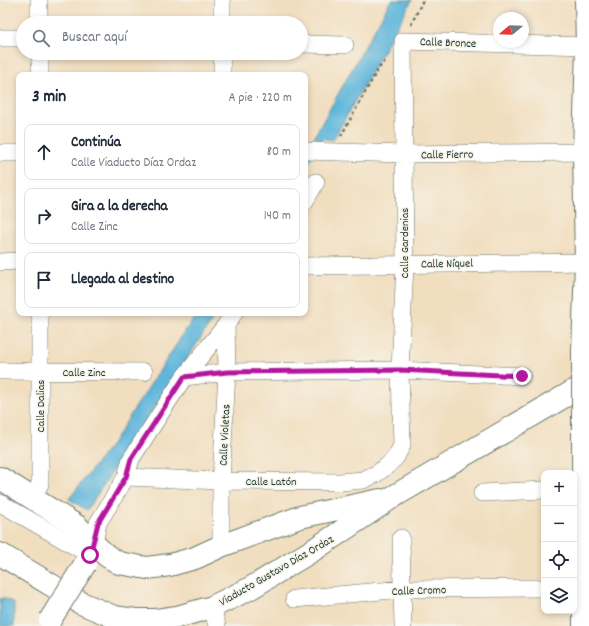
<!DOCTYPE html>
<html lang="es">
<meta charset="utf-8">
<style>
body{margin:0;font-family:Dekko,sans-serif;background:#f2f2f3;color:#1f2937}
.controls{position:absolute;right:12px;bottom:12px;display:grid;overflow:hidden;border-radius:8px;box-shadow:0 2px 6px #0003}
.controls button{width:36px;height:36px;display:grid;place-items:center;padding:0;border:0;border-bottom:1px solid #e0e1e3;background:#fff;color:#1f2937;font:20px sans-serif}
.compass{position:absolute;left:493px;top:12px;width:36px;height:36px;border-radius:50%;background:#fff;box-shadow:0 2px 6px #0003;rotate:251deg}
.stop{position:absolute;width:12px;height:12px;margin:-9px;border:3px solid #b5179e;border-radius:50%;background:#fff}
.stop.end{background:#b5179e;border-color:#fff;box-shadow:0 1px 4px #0008}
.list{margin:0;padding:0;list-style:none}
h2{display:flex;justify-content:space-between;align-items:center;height:52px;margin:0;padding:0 16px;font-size:17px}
h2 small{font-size:13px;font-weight:400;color:#747a83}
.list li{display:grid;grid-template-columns:26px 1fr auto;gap:12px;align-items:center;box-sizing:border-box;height:56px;margin:0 8px 8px;padding:0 8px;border:1px solid #e0e1e3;border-radius:8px}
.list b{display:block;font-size:15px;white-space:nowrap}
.list p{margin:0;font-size:13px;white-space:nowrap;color:#747a83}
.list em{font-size:13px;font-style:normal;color:#747a83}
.icon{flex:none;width:22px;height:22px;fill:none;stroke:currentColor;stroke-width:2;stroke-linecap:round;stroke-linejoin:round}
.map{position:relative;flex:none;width:589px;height:626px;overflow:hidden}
.search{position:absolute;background:#fff;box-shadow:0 2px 6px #0003;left:16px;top:16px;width:292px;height:44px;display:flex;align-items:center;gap:10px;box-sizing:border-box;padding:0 14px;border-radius:22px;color:#747a83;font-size:15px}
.panel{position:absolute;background:#fff;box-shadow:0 2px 6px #0003;left:16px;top:72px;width:292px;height:244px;border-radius:8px}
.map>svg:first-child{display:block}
.water{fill:#5fb6dc;stroke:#3f7a88}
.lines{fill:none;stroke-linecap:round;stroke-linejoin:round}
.stream{stroke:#5fb6dc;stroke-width:5}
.minor-casing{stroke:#687565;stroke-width:18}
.tertiary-casing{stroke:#687565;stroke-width:24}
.primary-casing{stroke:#687565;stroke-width:24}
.path{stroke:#687565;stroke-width:2.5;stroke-dasharray:3 3;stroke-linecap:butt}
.minor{stroke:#fff;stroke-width:17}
.tertiary{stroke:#fff;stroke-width:22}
.primary{stroke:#fff;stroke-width:22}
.tertiary-bridge-casing{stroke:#687565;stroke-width:24;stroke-linecap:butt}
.tertiary-bridge{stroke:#fff;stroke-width:22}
.route{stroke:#b5179e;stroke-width:5}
.labels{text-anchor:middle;stroke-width:3;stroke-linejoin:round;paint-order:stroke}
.street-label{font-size:12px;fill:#1f3d34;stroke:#f7f3e8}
</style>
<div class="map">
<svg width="589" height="626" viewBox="0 0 589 626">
<rect width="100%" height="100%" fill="#f7f3e8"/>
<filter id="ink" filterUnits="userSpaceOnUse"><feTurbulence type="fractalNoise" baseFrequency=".025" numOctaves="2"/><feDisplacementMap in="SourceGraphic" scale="8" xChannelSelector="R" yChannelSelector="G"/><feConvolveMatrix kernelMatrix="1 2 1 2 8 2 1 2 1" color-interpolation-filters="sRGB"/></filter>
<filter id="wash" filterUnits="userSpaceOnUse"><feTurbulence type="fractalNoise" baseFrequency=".012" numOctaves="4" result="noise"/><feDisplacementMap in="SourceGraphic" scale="16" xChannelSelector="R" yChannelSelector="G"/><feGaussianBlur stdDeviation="0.9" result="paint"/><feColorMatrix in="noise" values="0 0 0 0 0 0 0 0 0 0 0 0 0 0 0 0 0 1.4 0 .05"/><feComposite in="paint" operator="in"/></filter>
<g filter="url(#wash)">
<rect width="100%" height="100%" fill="#f1debf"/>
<path class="water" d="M391 0H412L333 140 314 137Z
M197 313H217L87 510 69 499 113 442Z
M3 598 14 603V626H0V599Z"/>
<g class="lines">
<path class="stream" d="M315 148 324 133
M305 164 311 155"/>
</g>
</g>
<g filter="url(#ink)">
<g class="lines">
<g class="minor-casing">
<path id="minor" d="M39 0V23
M222 0V23
M0 38H23
M301 44 345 45
M40 53V75
M222 75V53
M305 151 404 154 589 152
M0 153H19
M305 201 316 182
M0 262 19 261
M305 266 589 262
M0 371 144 372
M184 377 227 372 400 370 522 376
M126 477 221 481 340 482 363 480 376 474 387 466 396 457 402 445 400 370 405 264 403 41 589 46
M482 493 544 490
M32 498 40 484V313
M0 503 90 555
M401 538 403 626
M94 544 98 523 126 477 131 459 184 377 226 325 234 313
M221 546V481L227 372 226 325
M294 599 403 589 544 588
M212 607 217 626"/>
</g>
<g class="tertiary-casing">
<path id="tertiary" d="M583 352 586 262 584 152 587 46 586 0
M583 434 584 626"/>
</g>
<g class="primary-casing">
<path id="primary" d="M0 478 77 526 94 544 107 556 119 563 147 568 170 565 195 558 221 546 300 517 380 500
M0 554 81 603 114 617 135 620H156L177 617 212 607 249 589 315 549 391 498 589 382"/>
</g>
<path class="path" d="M411 25 423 0
M341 136 378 69 386 60"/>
<use href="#minor" class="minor"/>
<use href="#tertiary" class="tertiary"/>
<use href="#primary" class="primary"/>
<g class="tertiary-bridge-casing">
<path id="tertiary-bridge" d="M583 434V352
M50 620 85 564"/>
</g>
<use href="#tertiary-bridge" class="tertiary-bridge"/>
</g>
</g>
<g class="lines" filter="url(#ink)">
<path class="route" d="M90 555 98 523 126 477 131 459 184 377 227 372 400 370 522 376"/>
</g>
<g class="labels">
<g class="street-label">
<text transform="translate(448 42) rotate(2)" y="4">Calle Bronce</text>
<text transform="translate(447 154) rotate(-1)" y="4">Calle Fierro</text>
<text transform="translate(404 243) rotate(-90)" y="4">Calle Gardenias</text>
<text transform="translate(447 263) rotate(-1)" y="4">Calle Níquel</text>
<text x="84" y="376">Calle Zinc</text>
<text transform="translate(40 406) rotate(-90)" y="4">Calle Dalias</text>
<text transform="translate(224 435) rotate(-87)" y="4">Calle Violetas</text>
<text x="271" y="485">Calle Latón</text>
<text transform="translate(276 570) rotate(-30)" y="4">Viaducto Gustavo Díaz Ordaz</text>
<text transform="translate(419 590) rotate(-2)" y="4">Calle Cromo</text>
</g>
</g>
</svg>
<div class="controls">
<button>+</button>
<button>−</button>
<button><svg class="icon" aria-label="locate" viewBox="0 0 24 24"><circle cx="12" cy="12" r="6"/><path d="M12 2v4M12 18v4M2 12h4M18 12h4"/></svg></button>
<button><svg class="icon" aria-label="layers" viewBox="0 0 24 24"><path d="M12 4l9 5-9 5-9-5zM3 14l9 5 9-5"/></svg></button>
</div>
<svg class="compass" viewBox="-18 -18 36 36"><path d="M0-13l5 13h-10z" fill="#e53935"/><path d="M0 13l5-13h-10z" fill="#747a83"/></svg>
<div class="stop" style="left:90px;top:555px"></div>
<div class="stop end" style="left:522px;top:376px"></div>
<div class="search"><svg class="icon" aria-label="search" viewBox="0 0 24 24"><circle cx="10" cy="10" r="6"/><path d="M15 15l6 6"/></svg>Buscar aquí</div>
<section class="panel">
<h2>3 min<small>A pie · 220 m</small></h2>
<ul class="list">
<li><svg class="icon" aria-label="ahead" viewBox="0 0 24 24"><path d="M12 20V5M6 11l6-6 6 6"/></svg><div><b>Continúa</b><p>Calle Viaducto Díaz Ordaz</p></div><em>80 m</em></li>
<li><svg class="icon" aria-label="right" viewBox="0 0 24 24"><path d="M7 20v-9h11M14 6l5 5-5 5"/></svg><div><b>Gira a la derecha</b><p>Calle Zinc</p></div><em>140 m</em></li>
<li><svg class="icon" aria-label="arrive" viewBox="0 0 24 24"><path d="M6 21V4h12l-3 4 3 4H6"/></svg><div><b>Llegada al destino</b></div></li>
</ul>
</section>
</div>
